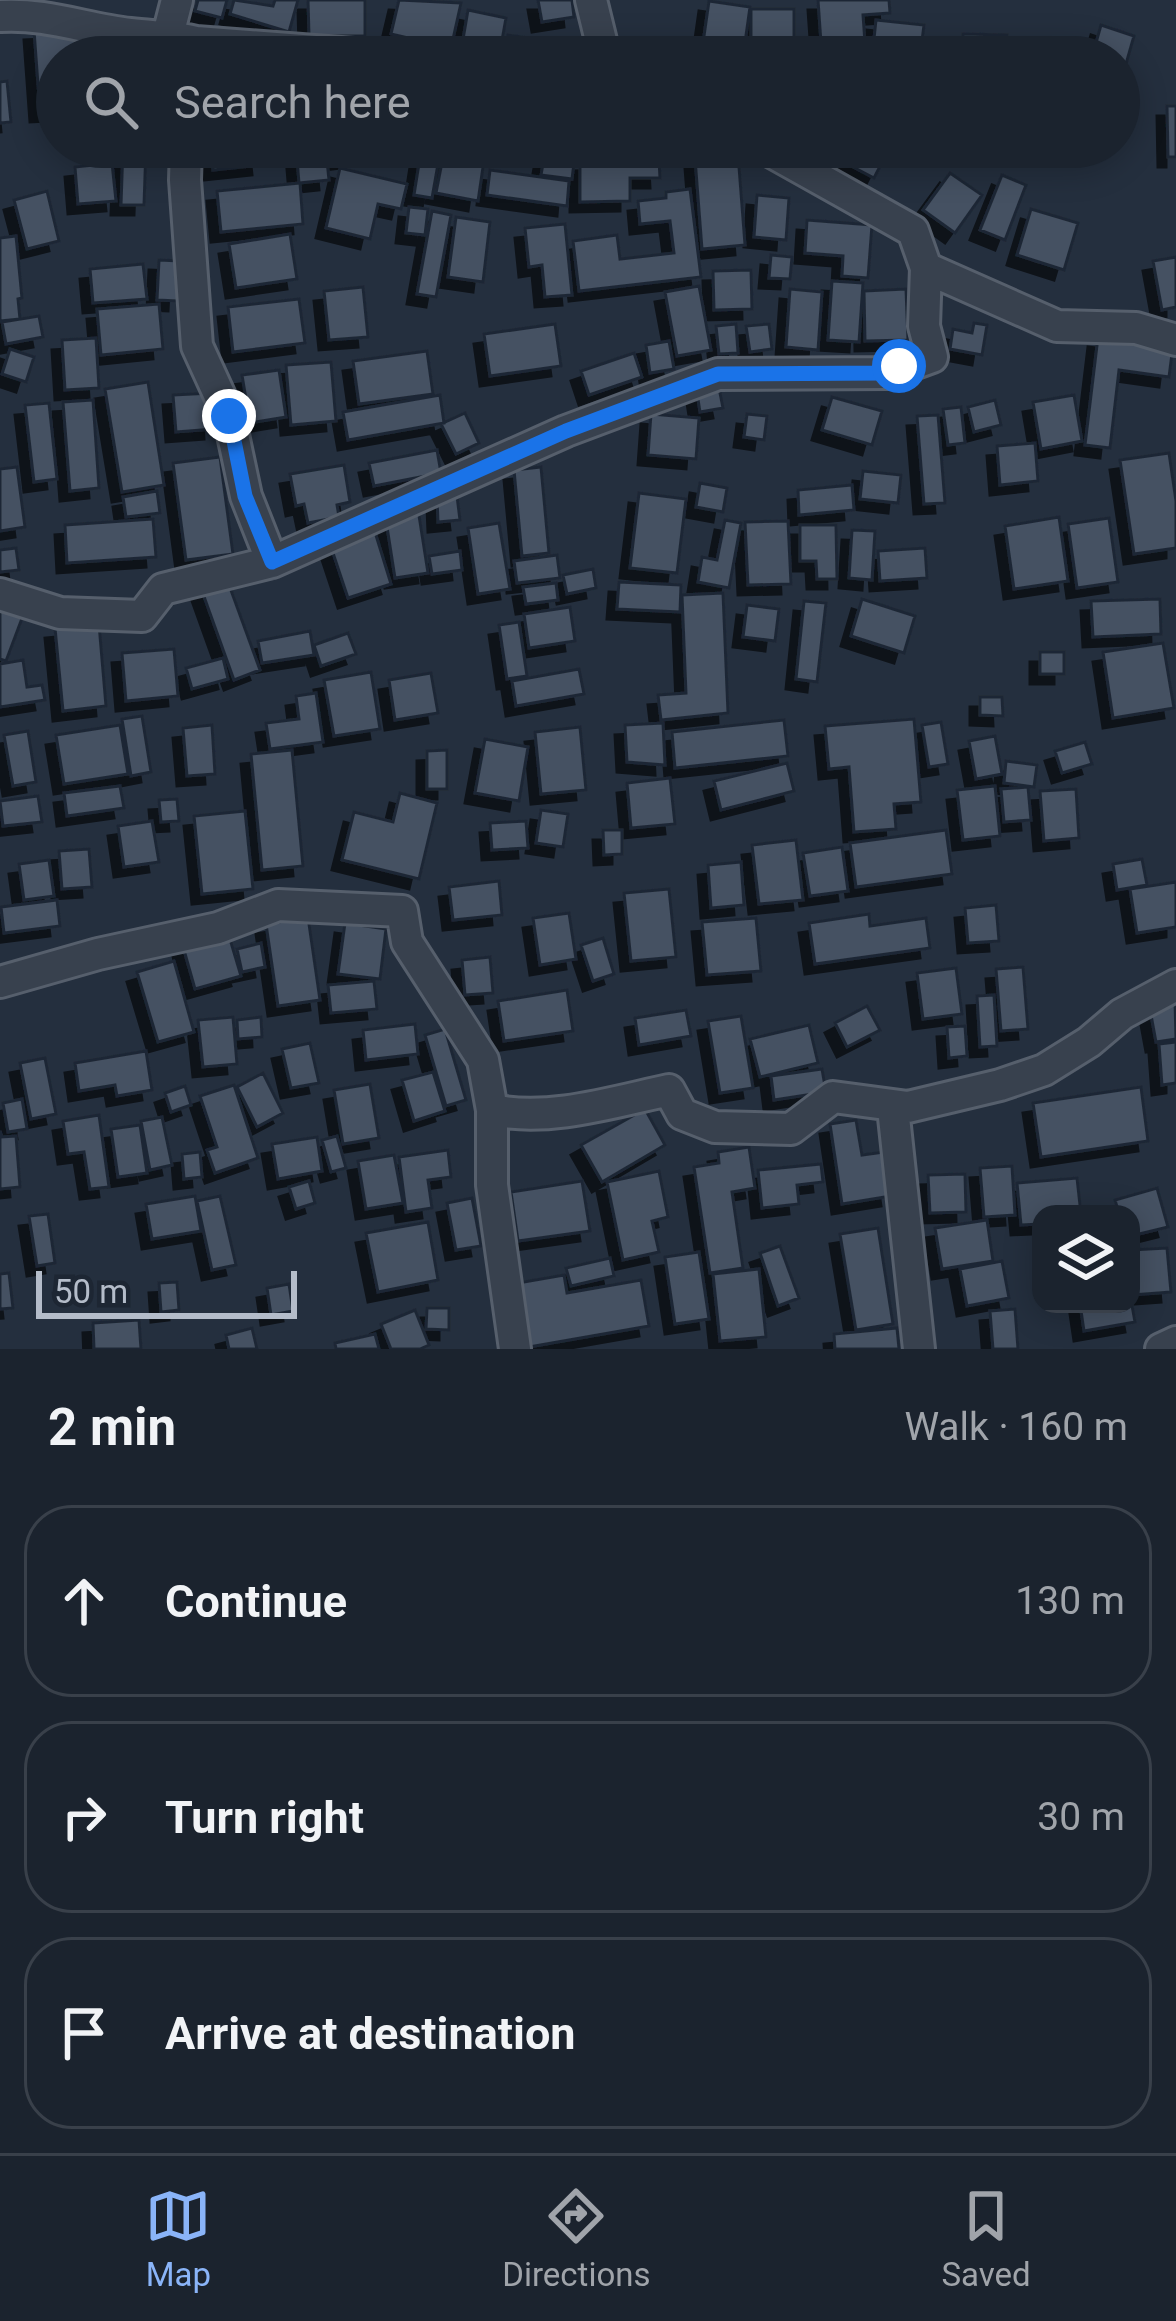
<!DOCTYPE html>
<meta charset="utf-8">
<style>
body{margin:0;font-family:Roboto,sans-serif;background:#242b36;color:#f1f3f6}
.controls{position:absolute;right:36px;bottom:36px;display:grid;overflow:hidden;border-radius:24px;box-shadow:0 6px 30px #0003}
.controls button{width:108px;height:108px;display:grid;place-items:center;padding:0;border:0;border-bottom:3px solid #39404a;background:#1b232e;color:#f1f3f6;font:60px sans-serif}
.scale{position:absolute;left:36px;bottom:30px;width:261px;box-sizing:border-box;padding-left:12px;border:6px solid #b4bcc9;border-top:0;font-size:33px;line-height:42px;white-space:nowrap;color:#b4bcc9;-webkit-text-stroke:9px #1d2633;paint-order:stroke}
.stop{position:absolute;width:36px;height:36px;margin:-27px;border:9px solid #1a73e8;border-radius:50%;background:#fff}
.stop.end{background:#1a73e8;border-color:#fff;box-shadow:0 3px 12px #0008}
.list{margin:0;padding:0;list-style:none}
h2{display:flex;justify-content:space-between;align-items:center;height:156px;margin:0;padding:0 48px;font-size:51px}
h2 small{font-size:39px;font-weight:400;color:#a0a4aa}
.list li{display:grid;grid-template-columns:78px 1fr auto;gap:36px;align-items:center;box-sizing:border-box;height:192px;margin:0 24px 24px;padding:0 24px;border:3px solid #39404a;border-radius:48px}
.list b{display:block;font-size:45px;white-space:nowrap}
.list em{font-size:39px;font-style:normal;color:#a0a4aa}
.icon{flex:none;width:66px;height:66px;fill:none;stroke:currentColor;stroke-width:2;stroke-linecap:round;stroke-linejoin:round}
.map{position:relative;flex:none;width:1176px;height:1349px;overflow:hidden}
.search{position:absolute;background:#1b232e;box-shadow:0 6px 30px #0003;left:36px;right:36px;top:36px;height:132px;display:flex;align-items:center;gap:30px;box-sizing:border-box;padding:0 42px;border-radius:66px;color:#a0a4aa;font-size:45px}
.sheet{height:804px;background:#1b232e}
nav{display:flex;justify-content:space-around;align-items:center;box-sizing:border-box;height:168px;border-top:3px solid #39404a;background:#1b232e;font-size:33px;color:#a0a4aa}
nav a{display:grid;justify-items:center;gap:6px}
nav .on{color:#8ab4f8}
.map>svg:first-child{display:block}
.building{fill:#455162;stroke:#1f2835;stroke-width:3;filter:url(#shadow)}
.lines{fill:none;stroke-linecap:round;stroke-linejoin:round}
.minor-casing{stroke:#565f6c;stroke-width:36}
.minor{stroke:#38414e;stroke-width:30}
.route{stroke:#1a73e8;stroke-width:15}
</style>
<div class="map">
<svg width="1176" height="1349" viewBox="0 0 1176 1349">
<defs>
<filter id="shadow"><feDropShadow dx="-10" dy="10" stdDeviation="0" flood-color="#0009"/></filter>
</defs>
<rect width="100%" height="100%" fill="#242f3e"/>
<path class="building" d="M198 0H227L222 18 195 11Z
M234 0 273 6 275 0H298L289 32 230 14Z
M308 0H365V36H309Z
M399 0 461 3 451 48 391 34Z
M538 0H572L574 17 542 22Z
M818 0H889L890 13 863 15 866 57H822Z
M709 1 750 7 743 57H701Z
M751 9H794V57H751Z
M468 10 506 18 499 57H460Z
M876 20 924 25 920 57H872Z
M1101 25 1134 36 1124 71 1119 69V57H1092Z
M75 28 76 57H57V111L40 112 34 30Z
M963 34 1007 35V57H962Z
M508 35 535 39 532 57H504Z
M1052 44 1053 57H1017L1016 46Z
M7 81 11 122 0 123V82Z
M1167 106H1176V157H1168Z
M123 147H146L144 205H121Z
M211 147H260L262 165 213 170Z
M296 147H350L351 158 327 161 329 180 299 183Z
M394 147H441L432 198 414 195 421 151Z
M445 147H486L478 201 436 193Z
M546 147H576L572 179 541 175Z
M815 147H890L874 178Z
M738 154 745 245 702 249 695 158Z
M659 160 660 178H630V201L580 202V161Z
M112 163 116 201 78 204 75 167Z
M340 168 407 184 401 209 378 204 370 239 326 228Z
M490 170 569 181 567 206 487 195Z
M950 173 982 195 955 233 923 210Z
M1002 175 1026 185 1005 240 980 230Z
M300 183 303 224 221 232 217 191Z
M690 189 701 277 579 291 573 241 617 235 620 259 674 253 670 221 640 224 638 201 666 198V192Z
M47 191 59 241 27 249 14 200Z
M757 195 789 198 786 240 754 237Z
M409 207 428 209 425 235 406 233Z
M1031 209 1078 223 1064 270 1017 255Z
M432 211 451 215 436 297 417 294Z
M456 217 490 222 483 282 448 277Z
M807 220 872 225 868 278 842 276 843 256 805 253Z
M565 224 572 295 545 297 542 265 529 267 525 228Z
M290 234 297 279 236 288 229 244Z
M16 236 22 298 18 299 20 319 0 321V238Z
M771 255 792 257 790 279 769 278Z
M1176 257V307L1162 310 1153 261Z
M159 260 180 261 178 301 157 300Z
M143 264 147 299 93 303 90 269Z
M751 270 752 309 714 310 713 271Z
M832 281 863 283 859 342 828 340Z
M699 286 711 350 677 356 665 292Z
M363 287 368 337 329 340 324 291Z
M790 289 822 292 818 350 786 347Z
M906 289 908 340 865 341 864 291Z
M299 299 305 343 233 352 228 307Z
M159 304 163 349 101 355 97 309Z
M39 316 43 337 6 344 2 322Z
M974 323 987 325 982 355 950 349 953 329 972 333Z
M555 324 561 366 490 376 484 334Z
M736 324 738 353 719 354 716 326Z
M769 324 772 349 750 352 746 326Z
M1098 337 1173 346 1169 377 1119 370 1110 448 1085 445Z
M96 338 99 388 65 390 62 340Z
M669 341 674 369 650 373 646 345Z
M10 349 34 357 26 382 2 374Z
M427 351 433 394 359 404 353 361Z
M634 353 642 377 589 395 581 371Z
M331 362 336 421 291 425 286 365Z
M279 370 286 417 250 423 242 375Z
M148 382 164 485 122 492 105 389Z
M718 383 723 408 700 412 696 387Z
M212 393 214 429 176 432 173 395Z
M440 395 444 423 348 440 343 412Z
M1074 395 1082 441 1041 449 1033 402Z
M832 397 882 411 872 445 822 430Z
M93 400 99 488 70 491 63 402Z
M995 400 1001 425 974 432 968 407Z
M49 403 57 479 34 482 25 405Z
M961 407 965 443 948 445 943 409Z
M465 413 479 443 456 454 441 424Z
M651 414 699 418 696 459 648 455Z
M747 414 767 416 764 440 744 437Z
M938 415 945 503 924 504 917 416Z
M1035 443 1038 481 1000 485 997 446Z
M437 450 441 473 374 486 369 463Z
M1169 453 1176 501V548L1134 554 1120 460Z
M220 457 233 554 186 560 173 463Z
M344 465 350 502 337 505 339 517 308 523 304 504 296 506 290 474Z
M17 467 25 527 0 531V469Z
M541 467 549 553 522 556 514 470Z
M863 471 901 475 898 503 860 499Z
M700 483 727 488 723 512 696 507Z
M852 485 854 510 799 515 798 490Z
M157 491 160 513 126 517 123 497Z
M639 493 686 499 677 573 630 568Z
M457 496 460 520 438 522 437 498Z
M418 509 428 573 395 578 385 514Z
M1059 517 1068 581 1014 589 1005 526Z
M1109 518 1118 582 1077 588 1068 524Z
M153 519 156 557 67 563 65 525Z
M725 520 741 523 729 588 698 582 702 557 717 560Z
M788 521 791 584 748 585 745 522Z
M499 523 510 589 478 594 468 528Z
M800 525H836L837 579H817L816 561H800Z
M852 530 875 531 872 580 849 578Z
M375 532 391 584 348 598 331 547Z
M16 548 19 570 0 572V550Z
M925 548 927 578 880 581 878 551Z
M460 551 462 570 432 574 429 556Z
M557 555 560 578 517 583 514 561Z
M593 569 596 588 567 594 563 575Z
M228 582 260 670 234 680 202 591Z
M619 582 681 585 680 612 617 609Z
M556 583 558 600 526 604 523 587Z
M723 593 728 713 661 720 658 695 686 693 682 595Z
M862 599 915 616 904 653 851 636Z
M1160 599 1161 634 1093 637 1091 601Z
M804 601 826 603 817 682 796 679Z
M747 605 779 609 775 641 743 637Z
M570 607 575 641 529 648 524 614Z
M0 609 24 613 6 661 0 659Z
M519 622 527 676 507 679 499 625Z
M99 624 106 706 63 711 55 628Z
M310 631 314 655 262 663 258 641Z
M348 633 356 654 321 666 314 645Z
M1163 643 1174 708 1113 718 1103 652Z
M174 649 178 696 126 701 122 653Z
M1040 652H1064V674H1040Z
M223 658 228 679 192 689 186 668Z
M23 660 27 687 42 685 45 700 0 707V664Z
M579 669 584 694 516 706 512 681Z
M371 672 380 729 334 736 324 680Z
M431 673 438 713 395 720 389 680Z
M316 693 323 742 270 749 266 723 299 719 296 696Z
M980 697H1002L1003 716 980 715Z
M142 716 151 772 131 776 122 719Z
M914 719 921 802 894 804 896 829 854 832 849 767 829 769 825 726Z
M784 720 788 756 675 768 672 732Z
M941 722 948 764 929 767 922 725Z
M663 723 665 765 627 762 625 725Z
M120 725 128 774 64 784 56 735Z
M212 725 215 774 187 776 183 728Z
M580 727 586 790 541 794 535 732Z
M28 731 36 782 13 786 4 735Z
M995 736 1002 774 976 779 969 741Z
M485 739 528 747 519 801 475 793Z
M1085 742 1092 764 1062 773 1055 751Z
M292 750 303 866 262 870 251 754Z
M447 750V789H427V751Z
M1006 761 1037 765 1034 787 1004 783Z
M787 763 794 791 721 810 714 781Z
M670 778 675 824 631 828 627 783Z
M120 786 124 808 67 816 64 793Z
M995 786 1000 836 963 840 957 790Z
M1028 787 1031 820 1004 822 1001 789Z
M1076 789 1079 838 1044 841 1040 791Z
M400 793 437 803 419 879 342 860 354 812 393 822Z
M38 796 42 822 3 826 0 801Z
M177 799 179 821 161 822 159 800Z
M541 810 568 814 563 847 536 843Z
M245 811 253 889 202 894 194 816Z
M152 821 159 862 124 867 118 826Z
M526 821 528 848 492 850 490 823Z
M603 830H622V854L604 855Z
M946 830 952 874 856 887 850 843Z
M796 840 803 900 759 904 752 845Z
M842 847 848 891 810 896 803 853Z
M89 849 92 887 62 889 59 851Z
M1142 859 1147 885 1117 890 1113 864Z
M49 860 54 896 24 900 19 864Z
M741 862 744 905 711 908 708 865Z
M499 881 502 915 453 920 449 887Z
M1176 882V927L1137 933 1130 889Z
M669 889 676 957 631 961 624 893Z
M57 900 60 926 4 933 1 907Z
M996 905 999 941 968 943 965 908Z
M569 913 576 959 540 965 533 918Z
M869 914 870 926 926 918 930 948 815 964 809 923Z
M308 917 320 1000 278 1006 266 924Z
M756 918 761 971 707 975 702 922Z
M345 923 386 929 380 979 338 974Z
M227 929 241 976 195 989 182 943Z
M603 938 614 974 593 981 581 945Z
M261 943 265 967 242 972 237 949Z
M490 957 493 993 465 995 462 960Z
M174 961 194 1032 158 1042 137 972Z
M1023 967 1028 1029 1001 1031 996 969Z
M956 968 962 1014 923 1019 917 973Z
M374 981 377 1009 331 1013 328 985Z
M567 990 573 1031 504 1041 498 1001Z
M994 995 997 1046 980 1047 977 996Z
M1175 1000 1176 1039 1156 1042 1149 1004Z
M867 1006 880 1030 847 1047 835 1023Z
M686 1010 691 1036 639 1045 635 1018Z
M741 1016 753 1088 720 1093 708 1021Z
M233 1017 237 1064 203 1067 198 1020Z
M261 1017 262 1037 238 1039 237 1020Z
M415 1024 418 1054 366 1060 363 1030Z
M809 1025 818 1063 760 1077 750 1039Z
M965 1026 967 1056 949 1058 947 1027Z
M445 1029 466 1100 446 1106 425 1035Z
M1176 1042V1083L1162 1085 1159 1044Z
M310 1043 319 1083 291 1088 282 1049Z
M146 1051 152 1090 117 1096 115 1085 79 1091 75 1063Z
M45 1058 56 1114 31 1119 20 1063Z
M822 1069 826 1092 774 1100 771 1076Z
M433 1072 445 1111 414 1121 402 1080Z
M263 1073 283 1113 257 1127 237 1087Z
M370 1084 379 1138 343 1144 334 1090Z
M234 1085 258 1158 215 1173 207 1150 217 1147 200 1096Z
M185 1086 191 1105 171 1112 165 1093Z
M1141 1087 1148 1141 1041 1157 1033 1103Z
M22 1099 27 1129 8 1132 3 1103Z
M645 1109 665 1145 602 1182 581 1145Z
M99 1115 109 1187 90 1189 84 1152 68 1154 63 1121Z
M162 1117 172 1165 150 1170 141 1121Z
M856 1120 862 1155 884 1152 891 1196 842 1204 830 1124Z
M140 1125 147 1173 118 1177 111 1129Z
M0 1131 2 1137 16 1136 20 1187 0 1189Z
M337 1136 346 1168 331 1172 322 1140Z
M317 1137 322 1171 278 1179 272 1144Z
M749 1147 755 1188 732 1192 743 1268 710 1273 694 1167 719 1163 718 1152Z
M448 1150 451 1177 428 1180 432 1208 406 1212 399 1157Z
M200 1152 202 1177 184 1179 182 1154Z
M394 1155 403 1203 366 1209 358 1161Z
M821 1164 823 1182 797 1185 799 1204 762 1208 758 1170Z
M1012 1166 1015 1215 984 1217 980 1168Z
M659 1171 668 1217 652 1221 659 1252 623 1260 607 1182Z
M965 1174 966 1212 930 1213 928 1175Z
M1077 1178 1081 1214H1041V1224L1021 1225 1017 1183Z
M309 1181 315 1203 296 1209 289 1187Z
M582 1181 590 1231 518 1241 511 1192Z
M1157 1188 1168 1227 1131 1236V1214H1119L1115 1200Z
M195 1196 201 1231 152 1239 146 1204Z
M220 1196 236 1265 212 1270 197 1201Z
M472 1198 481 1246 456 1250 447 1203Z
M48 1214 55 1263 37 1266 29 1216Z
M987 1220 993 1261 942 1269 935 1228Z
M428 1222 438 1280 378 1292 366 1233Z
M878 1228 893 1324 856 1330 840 1234Z
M780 1246 799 1298 778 1306 760 1253Z
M1167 1248 1171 1292 1132 1295 1131 1250Z
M699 1252 709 1319 675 1324 665 1257Z
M610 1258 614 1276 571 1286 566 1268Z
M1002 1261 1009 1298 967 1306 960 1269Z
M759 1269 766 1337 720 1341 713 1274Z
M9 1273 13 1308 0 1309V1274Z
M564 1275 567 1293 641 1280 649 1326 529 1347 518 1283Z
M177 1282 179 1310 161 1312 159 1283Z
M289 1284 293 1311 271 1315 267 1288Z
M1131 1300 1135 1322 1084 1331 1080 1304H1131Z
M427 1308H449V1330L426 1329Z
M1015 1309 1018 1349H993L990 1311Z
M415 1310 429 1345 420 1349H391L381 1324Z
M139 1320 141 1349H94L93 1323Z
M252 1328 257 1349H229L226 1335Z
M897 1328 899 1349H835L834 1334Z
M375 1334 379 1349H336L335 1343Z"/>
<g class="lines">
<g class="minor-casing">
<path id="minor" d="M591 0 605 57
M0 16C46 13 86 29 130 34 153 37 173 36 196 42L393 57
M168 35 177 0
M186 147 185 180 197 346 229 416 246 496 272 562
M763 147 913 231 926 268 1057 326 1136 328 1176 340
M0 594 60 613 142 616 163 589 272 562 566 431 718 374 888 373 932 357 924 326 926 268
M0 982 98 954 218 928 278 905 402 911 407 942 483 1060 492 1110V1185L515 1349
M893 1108 919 1349
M492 1110C550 1122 613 1102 669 1090L682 1114 715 1127 791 1129 833 1097 908 1107 1000 1085 1044 1070 1089 1042 1122 1014 1176 985
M1161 1349 1176 1342"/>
</g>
<use href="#minor" class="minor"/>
</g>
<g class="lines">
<path class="route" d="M229 416 245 496 272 562 566 431 718 374 888 373 899 366"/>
</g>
</svg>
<div class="controls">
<button><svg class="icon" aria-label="layers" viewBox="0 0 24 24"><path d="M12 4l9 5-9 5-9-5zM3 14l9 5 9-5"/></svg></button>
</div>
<div class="scale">50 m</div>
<div class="stop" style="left:899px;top:366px"></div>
<div class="stop end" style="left:229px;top:416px"></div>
<div class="search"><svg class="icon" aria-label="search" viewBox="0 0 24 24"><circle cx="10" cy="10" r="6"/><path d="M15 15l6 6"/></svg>Search here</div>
</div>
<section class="sheet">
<h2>2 min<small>Walk · 160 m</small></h2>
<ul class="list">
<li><svg class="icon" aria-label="ahead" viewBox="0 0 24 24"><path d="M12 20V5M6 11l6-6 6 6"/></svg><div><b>Continue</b></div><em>130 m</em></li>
<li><svg class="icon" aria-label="right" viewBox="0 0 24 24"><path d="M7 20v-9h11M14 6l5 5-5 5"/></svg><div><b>Turn right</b></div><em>30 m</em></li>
<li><svg class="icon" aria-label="arrive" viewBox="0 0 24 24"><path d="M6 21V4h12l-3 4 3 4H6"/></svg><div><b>Arrive at destination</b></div></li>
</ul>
</section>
<nav>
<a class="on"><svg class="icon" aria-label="map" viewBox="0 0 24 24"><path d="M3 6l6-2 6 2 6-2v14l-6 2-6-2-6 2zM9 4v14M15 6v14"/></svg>Map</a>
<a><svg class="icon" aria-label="directions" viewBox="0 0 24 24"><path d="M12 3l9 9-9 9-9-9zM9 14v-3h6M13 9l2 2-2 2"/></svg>Directions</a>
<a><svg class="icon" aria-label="saved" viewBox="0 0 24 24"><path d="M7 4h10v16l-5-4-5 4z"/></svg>Saved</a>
</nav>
